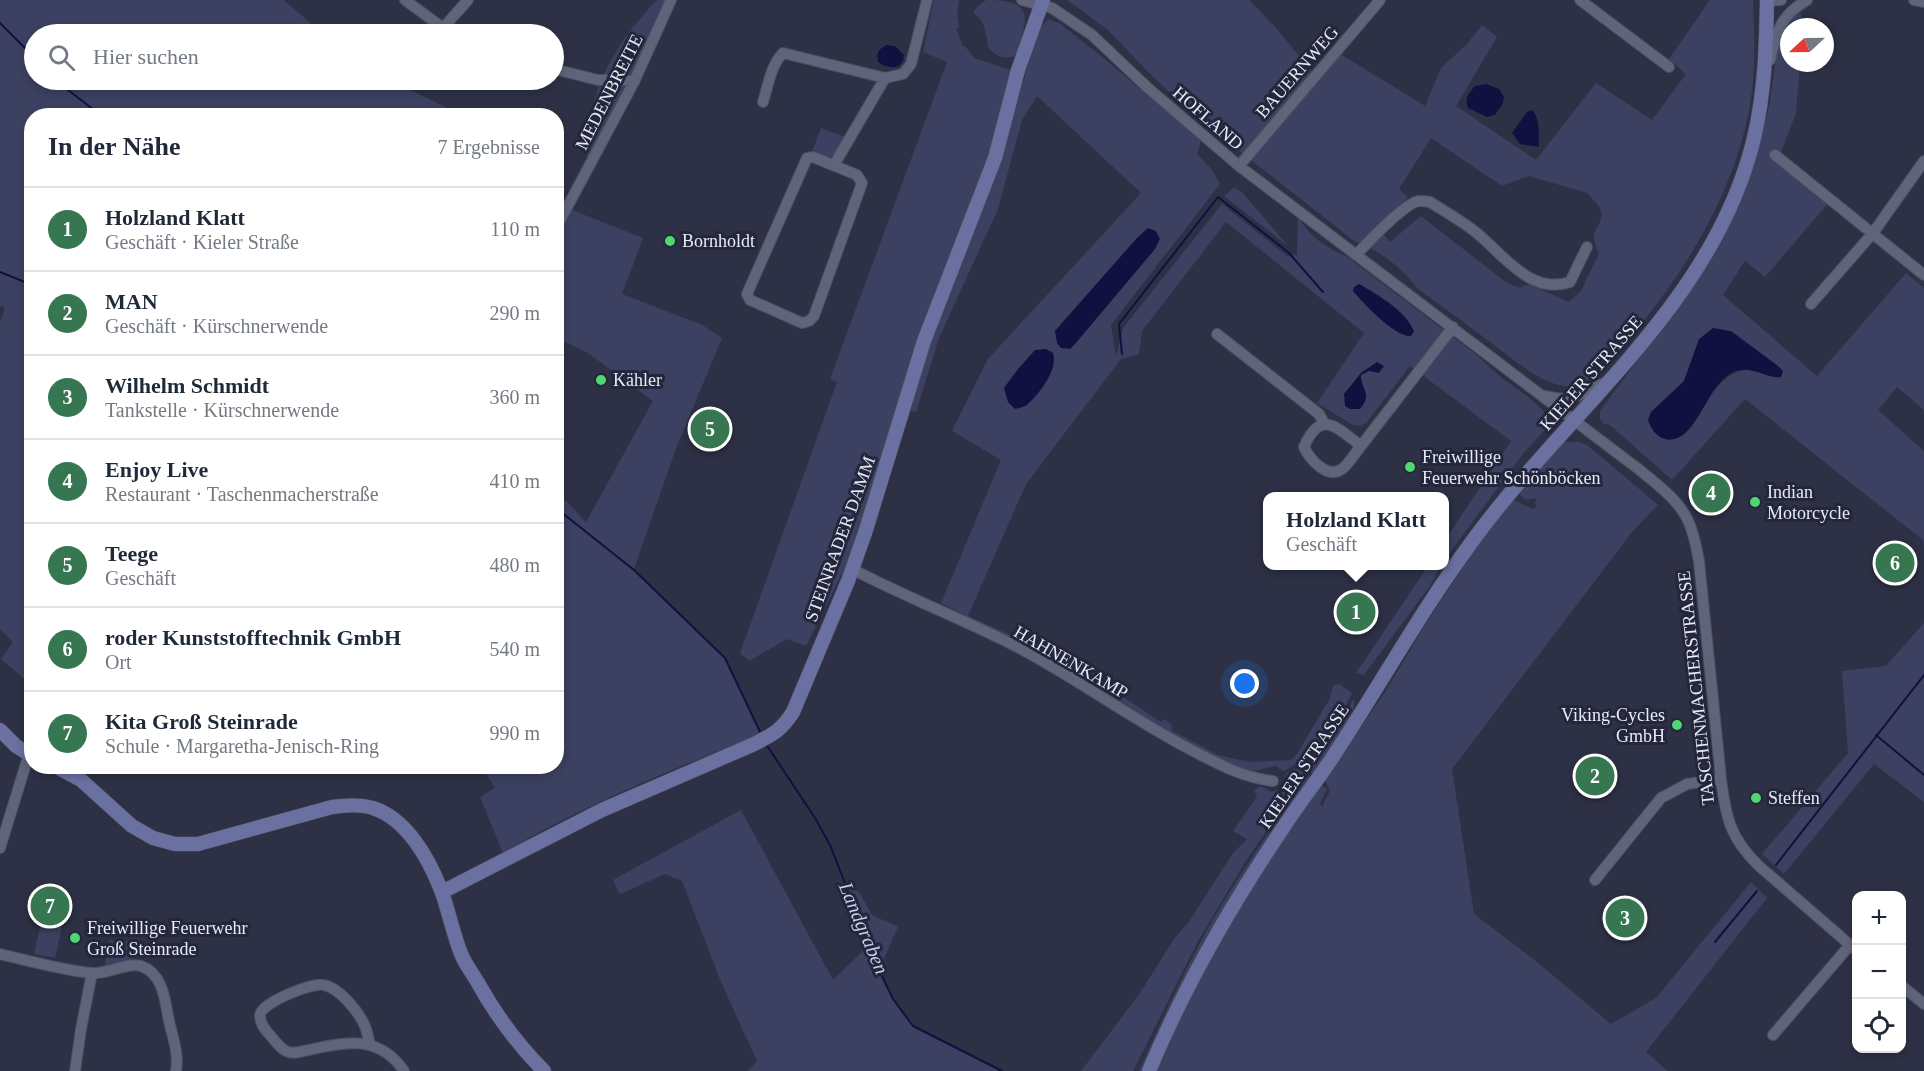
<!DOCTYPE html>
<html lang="de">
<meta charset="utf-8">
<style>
body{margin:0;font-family:"Times New Roman",serif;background:#f2f2f3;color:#1f2937}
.controls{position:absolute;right:18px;bottom:18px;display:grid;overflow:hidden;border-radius:12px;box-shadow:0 3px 9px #0003}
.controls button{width:54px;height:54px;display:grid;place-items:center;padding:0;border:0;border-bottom:2px solid #e0e1e3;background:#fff;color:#1f2937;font:30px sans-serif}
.compass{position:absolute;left:1780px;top:18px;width:54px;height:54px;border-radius:50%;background:#fff;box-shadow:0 3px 9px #0003;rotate:248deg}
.you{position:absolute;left:1245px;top:684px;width:21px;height:21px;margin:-15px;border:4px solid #fff;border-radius:50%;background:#1a73e8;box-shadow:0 0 0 9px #1a73e833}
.badge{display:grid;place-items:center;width:39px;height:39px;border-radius:50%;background:#367752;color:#fff;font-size:20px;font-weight:700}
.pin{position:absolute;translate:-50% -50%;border:3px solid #fff;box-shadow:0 2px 6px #0006}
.popup{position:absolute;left:1263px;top:492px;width:186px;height:78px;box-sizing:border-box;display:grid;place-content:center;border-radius:12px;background:#fff;filter:drop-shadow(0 2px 4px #0005);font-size:20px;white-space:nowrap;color:#747a83}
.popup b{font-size:22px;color:#1f2937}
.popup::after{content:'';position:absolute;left:50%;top:100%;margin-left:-12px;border:12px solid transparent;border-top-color:#fff}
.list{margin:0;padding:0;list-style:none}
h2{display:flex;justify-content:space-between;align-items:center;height:78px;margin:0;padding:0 24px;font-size:26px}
h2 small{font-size:20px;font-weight:400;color:#747a83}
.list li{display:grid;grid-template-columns:39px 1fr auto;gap:18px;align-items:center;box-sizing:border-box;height:84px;padding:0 24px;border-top:2px solid #e0e1e3}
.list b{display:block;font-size:22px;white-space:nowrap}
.list p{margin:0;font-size:20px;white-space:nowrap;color:#747a83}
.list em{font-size:20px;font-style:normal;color:#747a83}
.icon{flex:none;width:33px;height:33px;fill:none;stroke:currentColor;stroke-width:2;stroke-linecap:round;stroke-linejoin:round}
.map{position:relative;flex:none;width:1924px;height:1071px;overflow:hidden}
.search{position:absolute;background:#fff;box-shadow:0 3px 9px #0003;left:24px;top:24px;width:540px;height:66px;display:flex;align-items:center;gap:15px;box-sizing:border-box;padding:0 21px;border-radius:33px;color:#747a83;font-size:22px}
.panel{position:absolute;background:#fff;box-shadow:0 3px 9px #0003;left:24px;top:108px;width:540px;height:666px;border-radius:24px}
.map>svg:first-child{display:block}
.green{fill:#3c4161;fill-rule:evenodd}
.water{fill:#111041}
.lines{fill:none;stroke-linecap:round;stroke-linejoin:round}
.stream{stroke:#111041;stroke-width:2}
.street-casing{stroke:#4c4f60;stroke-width:12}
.secondary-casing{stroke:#4c4f60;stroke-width:15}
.street{stroke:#60647b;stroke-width:10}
.secondary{stroke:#6a70a0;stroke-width:14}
.poi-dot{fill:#51d674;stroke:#24273b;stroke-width:2}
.labels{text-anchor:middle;stroke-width:6;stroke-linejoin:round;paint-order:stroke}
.street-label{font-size:18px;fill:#e7eaf7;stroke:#24273b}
.poi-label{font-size:18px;fill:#e7eaf7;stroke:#24273b;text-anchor:start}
.water-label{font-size:20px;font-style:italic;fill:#c9cff1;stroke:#24273b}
</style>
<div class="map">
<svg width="1924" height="1071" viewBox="0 0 1924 1071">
<rect width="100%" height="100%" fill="#2e3145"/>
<path class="green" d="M0 0H284L323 34H34V80H390L462 115 32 116 31 685 1 659 13 642 0 629V322L5 308 0 306Z
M657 0H668L636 72 591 158 587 156C587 91 613 46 657 0Z
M934 0H959L957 15 959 27 956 29 963 46H965L974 58 1011 70 985 170 854 549 806 646 787 639 749 661 740 653 837 382 830 379 947 62 923 52Z
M986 0C1037 0 1027 19 1016 56 1005 59 995 57 988 47 987 35 984 18 973 13L977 7Z
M1067 0H1249L1276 28 1313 73 1342 34 1350 41 1342 55 1425 106 1441 68 1467 44 1482 25 1497 37 1456 106 1536 160 1596 83 1652 120 1686 74 1669 59 1710 0H1753C1754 35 1756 70 1750 105 1734 195 1685 272 1628 340 1613 358 1591 391 1564 386 1538 382 1515 360 1494 345 1469 326 1443 307 1417 288 1407 274 1393 262 1379 253 1371 248 1361 245 1353 240L1195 116 1147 71 1108 30ZM1431 138 1502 186 1529 176 1587 193 1599 206 1602 215C1597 236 1588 229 1599 253L1581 291 1569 302 1529 284 1520 288 1507 283 1421 216 1390 242 1377 226 1408 198 1399 189Z
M1801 13V27H1789V63H1800L1796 113 1778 160 1830 201 1765 277 1745 261 1723 295 1817 376 1906 273 1924 288V410L1897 387 1878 410 1924 451V549L1923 540 1745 399 1672 480 1610 425 1604 424 1600 419V411L1707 266 1723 239 1743 193 1758 150 1769 106 1780 34 1792 17ZM1699 340 1765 356 1778 366 1781 377C1770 379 1760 370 1749 370 1719 370 1700 412 1684 434L1652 412 1684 381Z
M1048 19 1059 23 1106 60 1201 141 1197 154 1213 171 1220 184 1111 325 1116 357 1123 328 1222 204 1287 256 1297 255 1298 216C1307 234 1327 249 1346 256L1478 356C1484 362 1490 368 1496 373 1511 386 1543 403 1550 423L1547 428 1526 450 1445 559V540L1511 441 1410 366 1367 422 1360 426 1353 425 1317 403 1364 333 1226 222 1142 331 1139 354 1121 359 1026 484 968 616 1048 652 1094 678 1161 722 1164 719 1172 725 1171 730 1218 755 1249 762 1291 760 1297 754 1329 700 1333 686 1340 684 1352 693 1333 731 1306 768 1296 764 1284 771 1275 766 1249 772 1224 763 966 620 967 616 941 603 1001 460 952 431 988 359 1141 193 1037 96 1022 120 998 209 939 338 916 412 907 410 919 366 1001 154 1036 39 1040 28ZM1148 228 1155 249 1070 349 1055 331 1137 238Z
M821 128 847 138 831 159 812 152Z
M1234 187 1242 192 1288 246 1224 196Z
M572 210 643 238 622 294 702 325 722 338 675 451 634 569 725 658 761 734C673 769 585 804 503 853L480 797 495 788 482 767 556 766 557 495 566 501 586 522 653 401 588 353 561 340 557 348V238Z
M1564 442H1579L1587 445 1658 505 1632 532 1452 769 1474 914 1537 962 1611 1024 1656 998 1751 882 1767 898 1646 1052 1668 1071H1154L1194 983 1288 828 1321 785 1327 789 1320 803 1323 808 1324 802 1330 791 1325 780 1385 692 1427 622 1484 536 1512 499 1533 509 1537 506 1534 503 1537 500 1535 498 1526 500 1521 496 1519 491Z
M1428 566H1441L1429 587 1364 675 1356 673Z
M1924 623V802L1874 764 1784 874 1762 854 1848 753 1842 671 1886 666Z
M1354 698C1357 720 1326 755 1314 773H1311L1310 770 1342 722Z
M1295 769 1302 770 1304 775 1244 864 1198 941 1133 1071H1081L1140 993 1174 939 1188 923 1233 853 1247 839 1233 831 1257 797 1254 790 1261 786 1271 792C1283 789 1284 785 1286 773Z
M1307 776 1311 777 1145 1071H1139C1160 1023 1182 976 1207 930 1237 877 1273 827 1307 776Z
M741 810 833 980 870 944 847 885 859 892 872 915 898 927 879 970 893 999 913 1026 999 1071H748L757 1061 721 982 682 881 665 874 620 894 613 880Z
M41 923 62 927 55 958 34 954Z
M110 940 186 947 187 956 156 952 104 968Z"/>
<path class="water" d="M886 45 895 46 904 55C903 71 888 69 878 62 876 53 878 50 886 45Z
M1486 84 1499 89 1504 97 1503 103 1495 115 1487 117 1468 108C1464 98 1469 93 1475 86Z
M1532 110C1541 119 1538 134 1539 147L1520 144 1512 133 1527 112Z
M1148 228 1156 231 1160 239 1155 249 1075 344 1070 349 1061 348 1057 343 1055 331 1137 238Z
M1359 284C1378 295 1405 310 1414 331L1411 336C1396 338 1363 303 1353 291L1354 287Z
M1713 328 1731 331 1778 366 1783 371 1781 377C1766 379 1754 366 1736 371 1712 379 1702 421 1683 435 1667 446 1653 436 1648 420L1651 412 1684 381 1699 339Z
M1046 349 1053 353C1058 370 1040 393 1028 404 1025 407 1019 408 1015 409L1008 402 1004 388 1018 369 1035 350Z
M1377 362 1384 366 1379 373 1369 371 1361 375C1361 390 1373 394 1360 409H1350L1345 406 1344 394 1361 373Z"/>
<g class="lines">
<path class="stream" d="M0 23 34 57
M57 80 68 90 102 116
M0 272 32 285
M1122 354 1119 324 1218 197 1289 253 1323 292
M556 508 634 570 725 658 761 734
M1876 735 1924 775
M766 744 815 818 830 845 879 970 893 999 913 1026 1002 1071
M1776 865 1924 675
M1715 942 1757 891"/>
<g class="street-casing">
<path id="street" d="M405 0 443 28 456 34
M1022 0 1052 8 1092 35 1148 88 1239 166 1641 471C1660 487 1683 503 1691 528 1695 539 1697 550 1699 561L1721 779C1726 818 1730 838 1759 866L1856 950
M1580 0 1669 67
M1914 0 1924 2
M1767 1 1781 0
M443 28 468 0
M1770 60C1777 31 1780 16 1807 0
M554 69 598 80H626L634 82
M763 102C768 86 771 65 783 53L885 78 903 74 911 64 927 0
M1775 155 1924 275
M813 157 857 175 862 183 814 316 809 321 802 323 750 300 747 294 807 158Z
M834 165 885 78
M1239 166 1380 0
M556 228 634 82 671 0
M1356 255C1370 240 1399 210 1415 202 1420 200 1425 201 1430 202 1444 211 1460 220 1473 230 1502 252 1529 296 1570 282L1587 247
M1811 304 1873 233 1924 161
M1217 334 1319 414 1324 423
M1546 396C1578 404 1580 392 1607 382
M1361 446C1355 453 1349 464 1342 469 1327 480 1309 458 1304 447 1321 408 1337 428 1361 446L1453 327
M852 569C907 598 966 620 1021 649 1081 681 1136 722 1197 753 1222 766 1245 778 1273 781
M0 848 29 754
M1595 880 1661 798 1687 784 1721 779
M0 954C30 961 61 970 91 973 106 975 128 962 141 966 164 974 165 1002 169 1021 173 1038 179 1054 176 1071
M1902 986 1924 1004
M1773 1035 1850 945
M370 1045C368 1037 367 1029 363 1022 356 1009 339 988 324 985 312 982 261 1003 260 1015 260 1022 265 1030 270 1035 274 1040 280 1048 286 1051 293 1055 302 1051 309 1050 345 1041 380 1035 404 1071
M75 1071 81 1029 92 973"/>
</g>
<g class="secondary-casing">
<path id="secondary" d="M0 730 16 746 32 756
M55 766 81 780 132 826 153 838 175 844H198L332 807C346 805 360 804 373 808 407 819 429 859 441 890 449 911 453 935 462 956 466 965 473 974 478 983 497 1017 516 1043 544 1071
M442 892 602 810 752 745C772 735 781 731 793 712L848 581 865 533 924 341 995 158 1018 70 1043 0
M1149 1071C1185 985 1231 905 1283 828 1299 803 1318 780 1334 755 1380 685 1421 611 1471 543 1567 410 1714 305 1754 138 1765 91 1766 48 1767 0"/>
</g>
<use href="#street" class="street"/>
<use href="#secondary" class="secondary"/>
</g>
<g class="poi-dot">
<circle cx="670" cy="241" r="6"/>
<circle cx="601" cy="380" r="6"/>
<circle cx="1410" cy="467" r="6"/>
<circle cx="1755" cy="502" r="6"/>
<circle cx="1677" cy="725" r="6"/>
<circle cx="1756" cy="798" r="6"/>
<circle cx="75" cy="938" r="6"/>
</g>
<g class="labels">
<g class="street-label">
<text transform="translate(1297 72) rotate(-49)" y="6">BAUERNWEG</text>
<text transform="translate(609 92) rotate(-63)" y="6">MEDENBREITE</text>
<text transform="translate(1208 118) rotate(41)" y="6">HOFLAND</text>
<text transform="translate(1591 373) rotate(-49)" y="6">KIELER STRASSE</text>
<text transform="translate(840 539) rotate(-70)" y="6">STEINRADER DAMM</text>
<text transform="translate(1071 662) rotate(30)" y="6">HAHNENKAMP</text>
<text transform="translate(1696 688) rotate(-96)" y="6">TASCHENMACHERSTRASSE</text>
<text transform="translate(1304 766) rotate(-56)" y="6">KIELER STRASSE</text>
</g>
<g class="poi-label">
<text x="682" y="247">Bornholdt</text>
<text x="613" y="386">Kähler</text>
<text x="1422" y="463">Freiwillige<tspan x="1422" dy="21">Feuerwehr Schönböcken</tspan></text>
<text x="1767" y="498">Indian<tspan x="1767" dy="21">Motorcycle</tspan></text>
<text x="1665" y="721" text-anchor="end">Viking-Cycles<tspan x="1665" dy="21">GmbH</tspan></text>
<text x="1768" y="804">Steffen</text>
<text x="87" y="934">Freiwillige Feuerwehr<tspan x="87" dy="21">Groß Steinrade</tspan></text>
</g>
<g class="water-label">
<text transform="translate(864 928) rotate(67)" y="7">Landgraben</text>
</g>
</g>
</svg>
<div class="controls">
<button>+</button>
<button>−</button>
<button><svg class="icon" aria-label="locate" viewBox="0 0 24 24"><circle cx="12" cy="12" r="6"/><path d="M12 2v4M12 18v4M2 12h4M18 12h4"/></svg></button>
</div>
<svg class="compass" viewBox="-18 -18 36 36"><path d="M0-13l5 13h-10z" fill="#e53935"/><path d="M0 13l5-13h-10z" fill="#747a83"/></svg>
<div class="you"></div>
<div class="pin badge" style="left:1356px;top:612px">1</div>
<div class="popup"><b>Holzland Klatt</b>Geschäft</div>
<div class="pin badge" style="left:1595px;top:776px">2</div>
<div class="pin badge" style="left:1625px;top:918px">3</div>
<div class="pin badge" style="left:1711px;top:493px">4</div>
<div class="pin badge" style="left:710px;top:429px">5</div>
<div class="pin badge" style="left:1895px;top:563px">6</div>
<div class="pin badge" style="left:50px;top:906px">7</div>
<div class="search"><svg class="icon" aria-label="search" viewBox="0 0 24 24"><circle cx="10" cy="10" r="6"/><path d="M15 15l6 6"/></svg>Hier suchen</div>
<section class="panel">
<h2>In der Nähe<small>7 Ergebnisse</small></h2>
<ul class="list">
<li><span class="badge">1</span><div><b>Holzland Klatt</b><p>Geschäft · Kieler Straße</p></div><em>110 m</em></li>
<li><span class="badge">2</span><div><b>MAN</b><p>Geschäft · Kürschnerwende</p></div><em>290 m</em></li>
<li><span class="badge">3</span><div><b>Wilhelm Schmidt</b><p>Tankstelle · Kürschnerwende</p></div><em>360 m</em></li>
<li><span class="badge">4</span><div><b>Enjoy Live</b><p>Restaurant · Taschenmacherstraße</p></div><em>410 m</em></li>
<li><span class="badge">5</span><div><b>Teege</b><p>Geschäft</p></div><em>480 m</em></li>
<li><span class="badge">6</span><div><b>roder Kunststofftechnik GmbH</b><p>Ort</p></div><em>540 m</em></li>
<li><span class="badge">7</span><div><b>Kita Groß Steinrade</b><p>Schule · Margaretha-Jenisch-Ring</p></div><em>990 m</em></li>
</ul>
</section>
</div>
